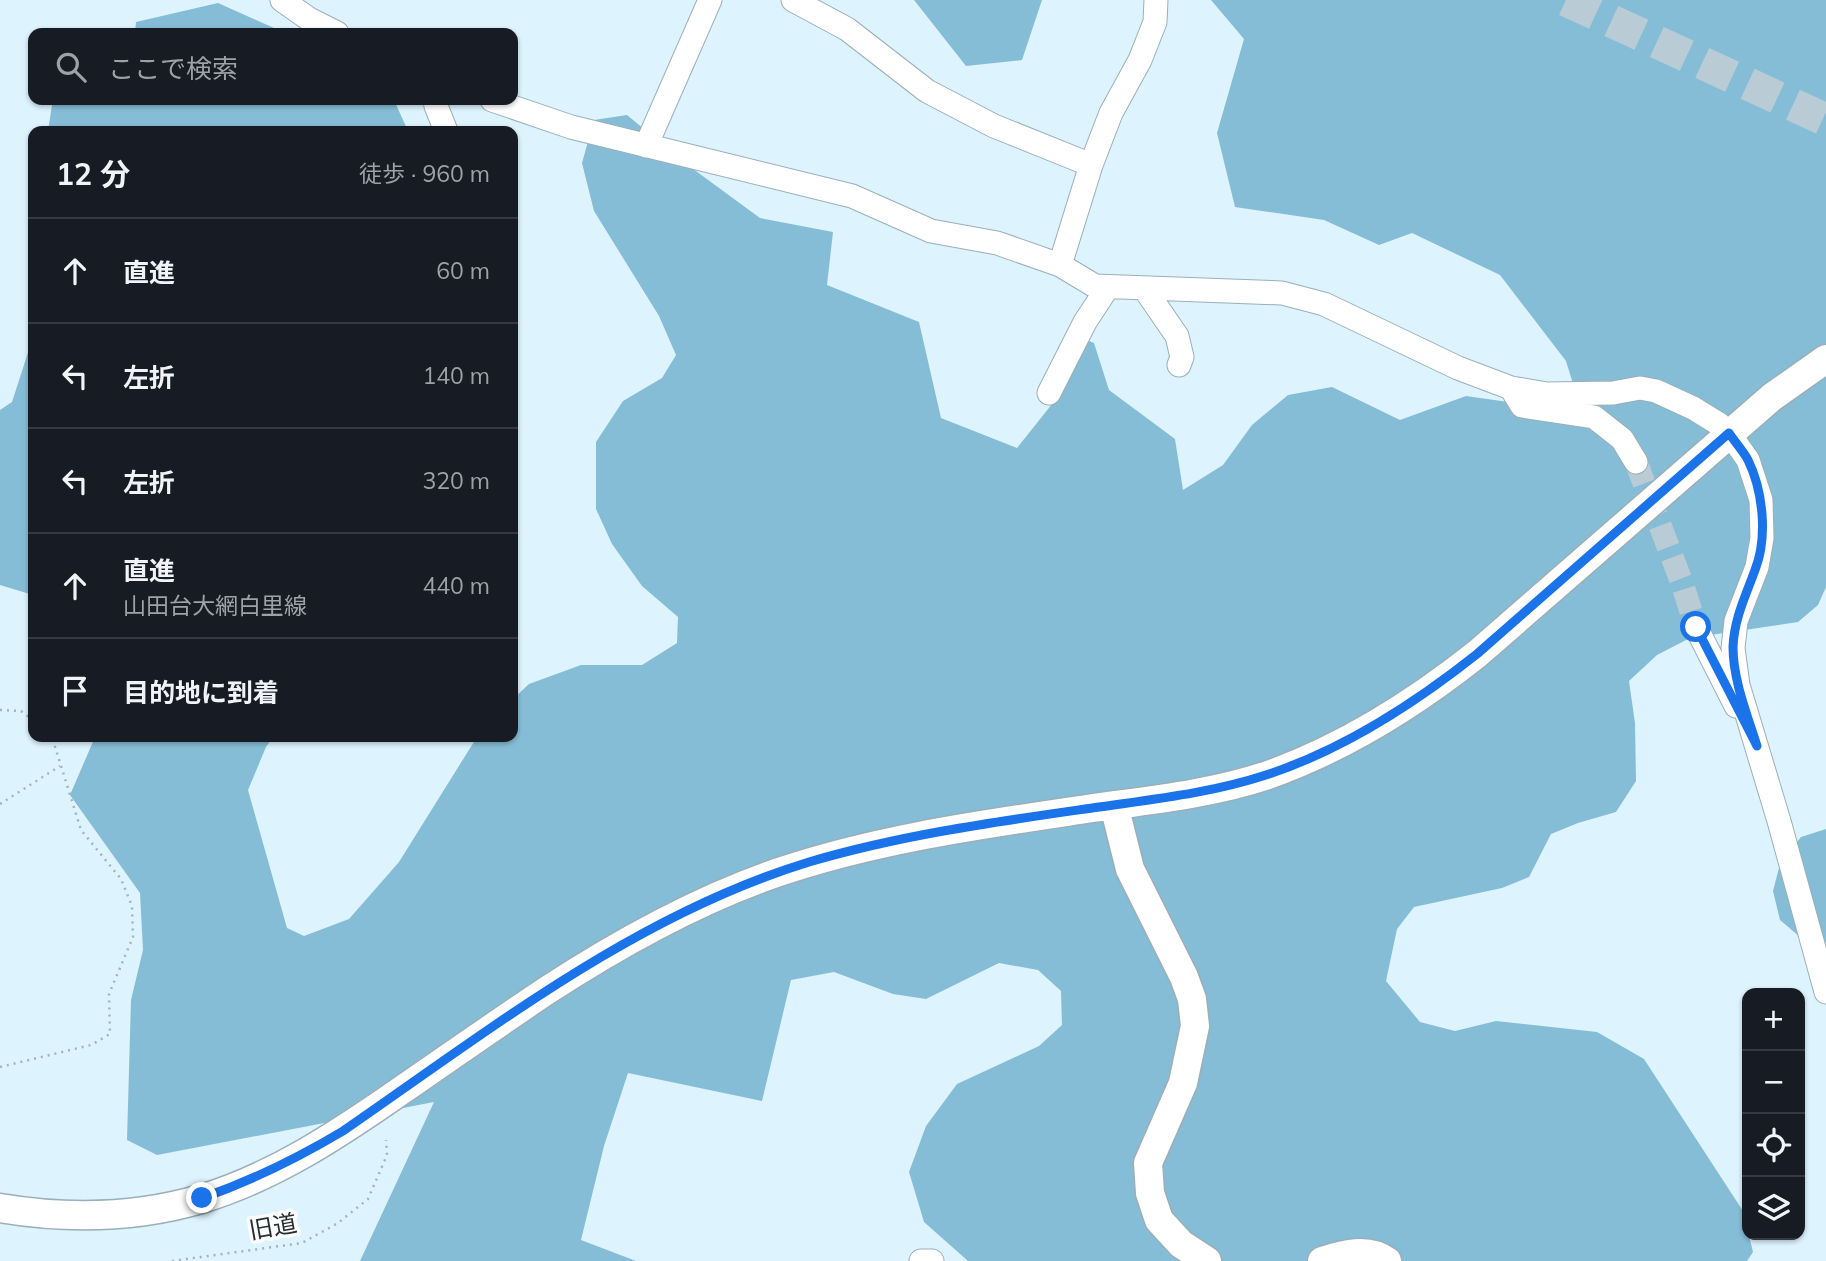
<!DOCTYPE html>
<html lang="ja">
<meta charset="utf-8">
<style>
body{margin:0;font-family:Mulish,"Noto Sans JP",sans-serif;background:#242831;color:#f1f3f6}
.controls{position:absolute;right:21px;bottom:21px;display:grid;overflow:hidden;border-radius:14px;box-shadow:0 2px 5px #0004}
.controls button{width:63px;height:63px;display:grid;place-items:center;padding:0;border:0;border-bottom:2px solid #363941;background:#171b24;color:#f1f3f6;font:35px sans-serif}
.stop{position:absolute;width:21px;height:21px;margin:-16px;border:5px solid #1a73e8;border-radius:50%;background:#fff}
.stop.end{background:#1a73e8;border-color:#fff;box-shadow:0 2px 7px #0008}
.list{margin:0;padding:0;list-style:none}
h2{display:flex;justify-content:space-between;align-items:center;height:91px;margin:0;padding:0 28px;font-size:30px}
h2 small{font-size:23px;font-weight:400;color:#9ea1a6}
.list li{display:grid;grid-template-columns:46px 1fr auto;gap:21px;align-items:center;box-sizing:border-box;height:105px;padding:0 28px;border-top:2px solid #363941}
.list b{display:block;font-size:26px;white-space:nowrap}
.list p{margin:0;font-size:23px;white-space:nowrap;color:#9ea1a6}
.list em{font-size:23px;font-style:normal;color:#9ea1a6}
.icon{flex:none;width:38px;height:38px;fill:none;stroke:currentColor;stroke-width:2;stroke-linecap:round;stroke-linejoin:round}
.map{position:relative;flex:none;width:1826px;height:1261px;overflow:hidden}
.search{position:absolute;background:#171b24;box-shadow:0 2px 5px #0004;left:28px;top:28px;width:490px;height:77px;display:flex;align-items:center;gap:18px;box-sizing:border-box;padding:0 24px;border-radius:14px;color:#9ea1a6;font-size:26px}
.panel{position:absolute;background:#171b24;box-shadow:0 2px 5px #0004;left:28px;top:126px;width:490px;height:616px;border-radius:14px}
.map>svg:first-child{display:block}
.forest{fill:#86bdd6}
.lines{fill:none;stroke-linecap:round;stroke-linejoin:round}
.minor-tunnel{stroke:#b9ccd5;stroke-width:23;stroke-dasharray:23 11;stroke-linecap:butt}
.highway-tunnel{stroke:#b9ccd5;stroke-width:33;stroke-dasharray:33 17;stroke-linecap:butt}
.minor-casing{stroke:#9aafb9;stroke-width:25}
.major-casing{stroke:#9aafb9;stroke-width:31}
.path{stroke:#a2b3bc;stroke-width:2.5;stroke-dasharray:2 5;stroke-linecap:butt}
.minor{stroke:#fff;stroke-width:23}
.major{stroke:#fff;stroke-width:28}
.route{stroke:#1a73e8;stroke-width:9}
.labels{text-anchor:middle;stroke-width:7;stroke-linejoin:round;paint-order:stroke}
.street-label{font-size:24px;fill:#272f33;stroke:#fcfcfc}
</style>
<div class="map">
<svg width="1826" height="1261" viewBox="0 0 1826 1261">
<rect width="100%" height="100%" fill="#ddf3fe"/>
<path class="forest" d="M914 0H1042L1022 60 966 66Z
M1211 0H1826V587L1818 605 1798 622 1690 638 1657 655 1629 681 1635 723 1636 781 1616 812 1578 823 1551 834 1529 877 1502 888 1414 907 1397 929 1386 981 1420 1022 1455 1031 1496 1021 1597 1032 1644 1059 1743 1211 1753 1252 1747 1261H968L924 1222 909 1172 926 1126 957 1084 1039 1046 1062 1025 1061 991 1038 970 999 963 926 999 893 994 834 972 791 980 762 1101 628 1073 604 1146 581 1240 636 1261H360L434 1102 157 1155 127 1140 131 1000 143 950 140 893 70 795 95 737H273L266 747 248 790 287 928 304 936 349 919 399 862 477 737H513V699L529 684 581 665H642L677 643 678 617 642 586 612 544 596 509V442L623 401 662 378 676 355 659 316 594 211 582 163 594 120 627 115 685 163 760 218 833 232 827 285 919 322 941 418 1017 448 1060 394 1089 341 1094 343 1109 390 1175 439 1183 490 1223 465 1252 425 1288 395 1332 387 1400 420 1466 396 1557 409 1574 387 1566 361 1500 275 1412 233 1379 245 1324 220 1235 207 1217 133 1244 39Z
M218 3 285 33H135L136 22Z
M78 100H394L408 131H48L52 105Z
M33 337V595L0 585V410L12 402Z
M1826 829V959L1780 920 1773 891 1780 864 1801 837Z"/>
<g class="lines">
<path class="minor-tunnel" d="M1636 462 1682 583 1696 627"/>
<path class="highway-tunnel" d="M1566 0 1826 120"/>
<g class="minor-casing">
<path id="minor" d="M282 0 309 19 337 33
M793 0 847 29 927 91 994 126 1091 165 1060 265
M435 100 436 106 446 131
M492 100 571 127 852 196 931 231 997 243 1060 265 1095 286 1282 293 1324 304 1458 368 1511 388 1547 394 1613 393 1640 388 1656 391 1693 408 1719 424 1729 433 1748 460 1761 500 1762 538 1757 567 1736 621 1733 648 1738 685 1779 821 1826 992
M646 146 710 0
M1091 165 1111 113 1140 60 1155 22 1156 0
M1144 288 1177 336 1182 357 1179 365
M1511 388 1522 406 1594 417 1622 439 1636 462
M1049 393 1085 322 1108 287
M1696 627 1736 706
M921 1261H932"/>
</g>
<g class="major-casing">
<path id="major" d="M1114 805 1130 869 1184 977 1192 999 1195 1026 1183 1083 1148 1163 1150 1193 1159 1220 1181 1244 1207 1261
M0 1208C66 1219 136 1218 201 1199 274 1177 337 1135 399 1092 448 1058 497 1024 546 991 618 944 695 901 776 873 879 838 986 824 1093 808 1151 800 1211 794 1268 775 1344 748 1414 704 1477 654L1772 397 1826 359
M1322 1261C1343 1254 1368 1247 1387 1261"/>
</g>
<path class="path" d="M0 710 21 711 33 720
M0 804 60 766
M0 1067 91 1045 110 1034 109 994 133 937 132 906 121 879 81 830 52 737
M172 1261 302 1243 338 1223 368 1199 387 1155 386 1140"/>
<use href="#minor" class="minor"/>
<use href="#major" class="major"/>
</g>
<g class="lines">
<path class="route" d="M202 1198C254 1180 296 1159 343 1131 491 1029 636 915 809 862 904 834 1002 821 1099 807 1155 799 1211 793 1266 775 1343 750 1414 704 1477 654L1729 433C1735 442 1743 451 1748 460 1763 491 1768 537 1755 570 1746 595 1734 619 1733 647 1733 680 1747 714 1757 746L1696 627"/>
</g>
<g class="labels">
<g class="street-label">
<text transform="translate(273 1227) rotate(-10)" y="8">旧道</text>
</g>
</g>
</svg>
<div class="controls">
<button>+</button>
<button>−</button>
<button><svg class="icon" aria-label="locate" viewBox="0 0 24 24"><circle cx="12" cy="12" r="6"/><path d="M12 2v4M12 18v4M2 12h4M18 12h4"/></svg></button>
<button><svg class="icon" aria-label="layers" viewBox="0 0 24 24"><path d="M12 4l9 5-9 5-9-5zM3 14l9 5 9-5"/></svg></button>
</div>
<div class="stop" style="left:1696px;top:627px"></div>
<div class="stop end" style="left:202px;top:1198px"></div>
<div class="search"><svg class="icon" aria-label="search" viewBox="0 0 24 24"><circle cx="10" cy="10" r="6"/><path d="M15 15l6 6"/></svg>ここで検索</div>
<section class="panel">
<h2>12 分<small>徒歩 · 960 m</small></h2>
<ul class="list">
<li><svg class="icon" aria-label="ahead" viewBox="0 0 24 24"><path d="M12 20V5M6 11l6-6 6 6"/></svg><div><b>直進</b></div><em>60 m</em></li>
<li><svg class="icon" aria-label="left" viewBox="0 0 24 24"><path d="M17 20v-9H6M10 6l-5 5 5 5"/></svg><div><b>左折</b></div><em>140 m</em></li>
<li><svg class="icon" aria-label="left" viewBox="0 0 24 24"><path d="M17 20v-9H6M10 6l-5 5 5 5"/></svg><div><b>左折</b></div><em>320 m</em></li>
<li><svg class="icon" aria-label="ahead" viewBox="0 0 24 24"><path d="M12 20V5M6 11l6-6 6 6"/></svg><div><b>直進</b><p>山田台大網白里線</p></div><em>440 m</em></li>
<li><svg class="icon" aria-label="arrive" viewBox="0 0 24 24"><path d="M6 21V4h12l-3 4 3 4H6"/></svg><div><b>目的地に到着</b></div></li>
</ul>
</section>
</div>
